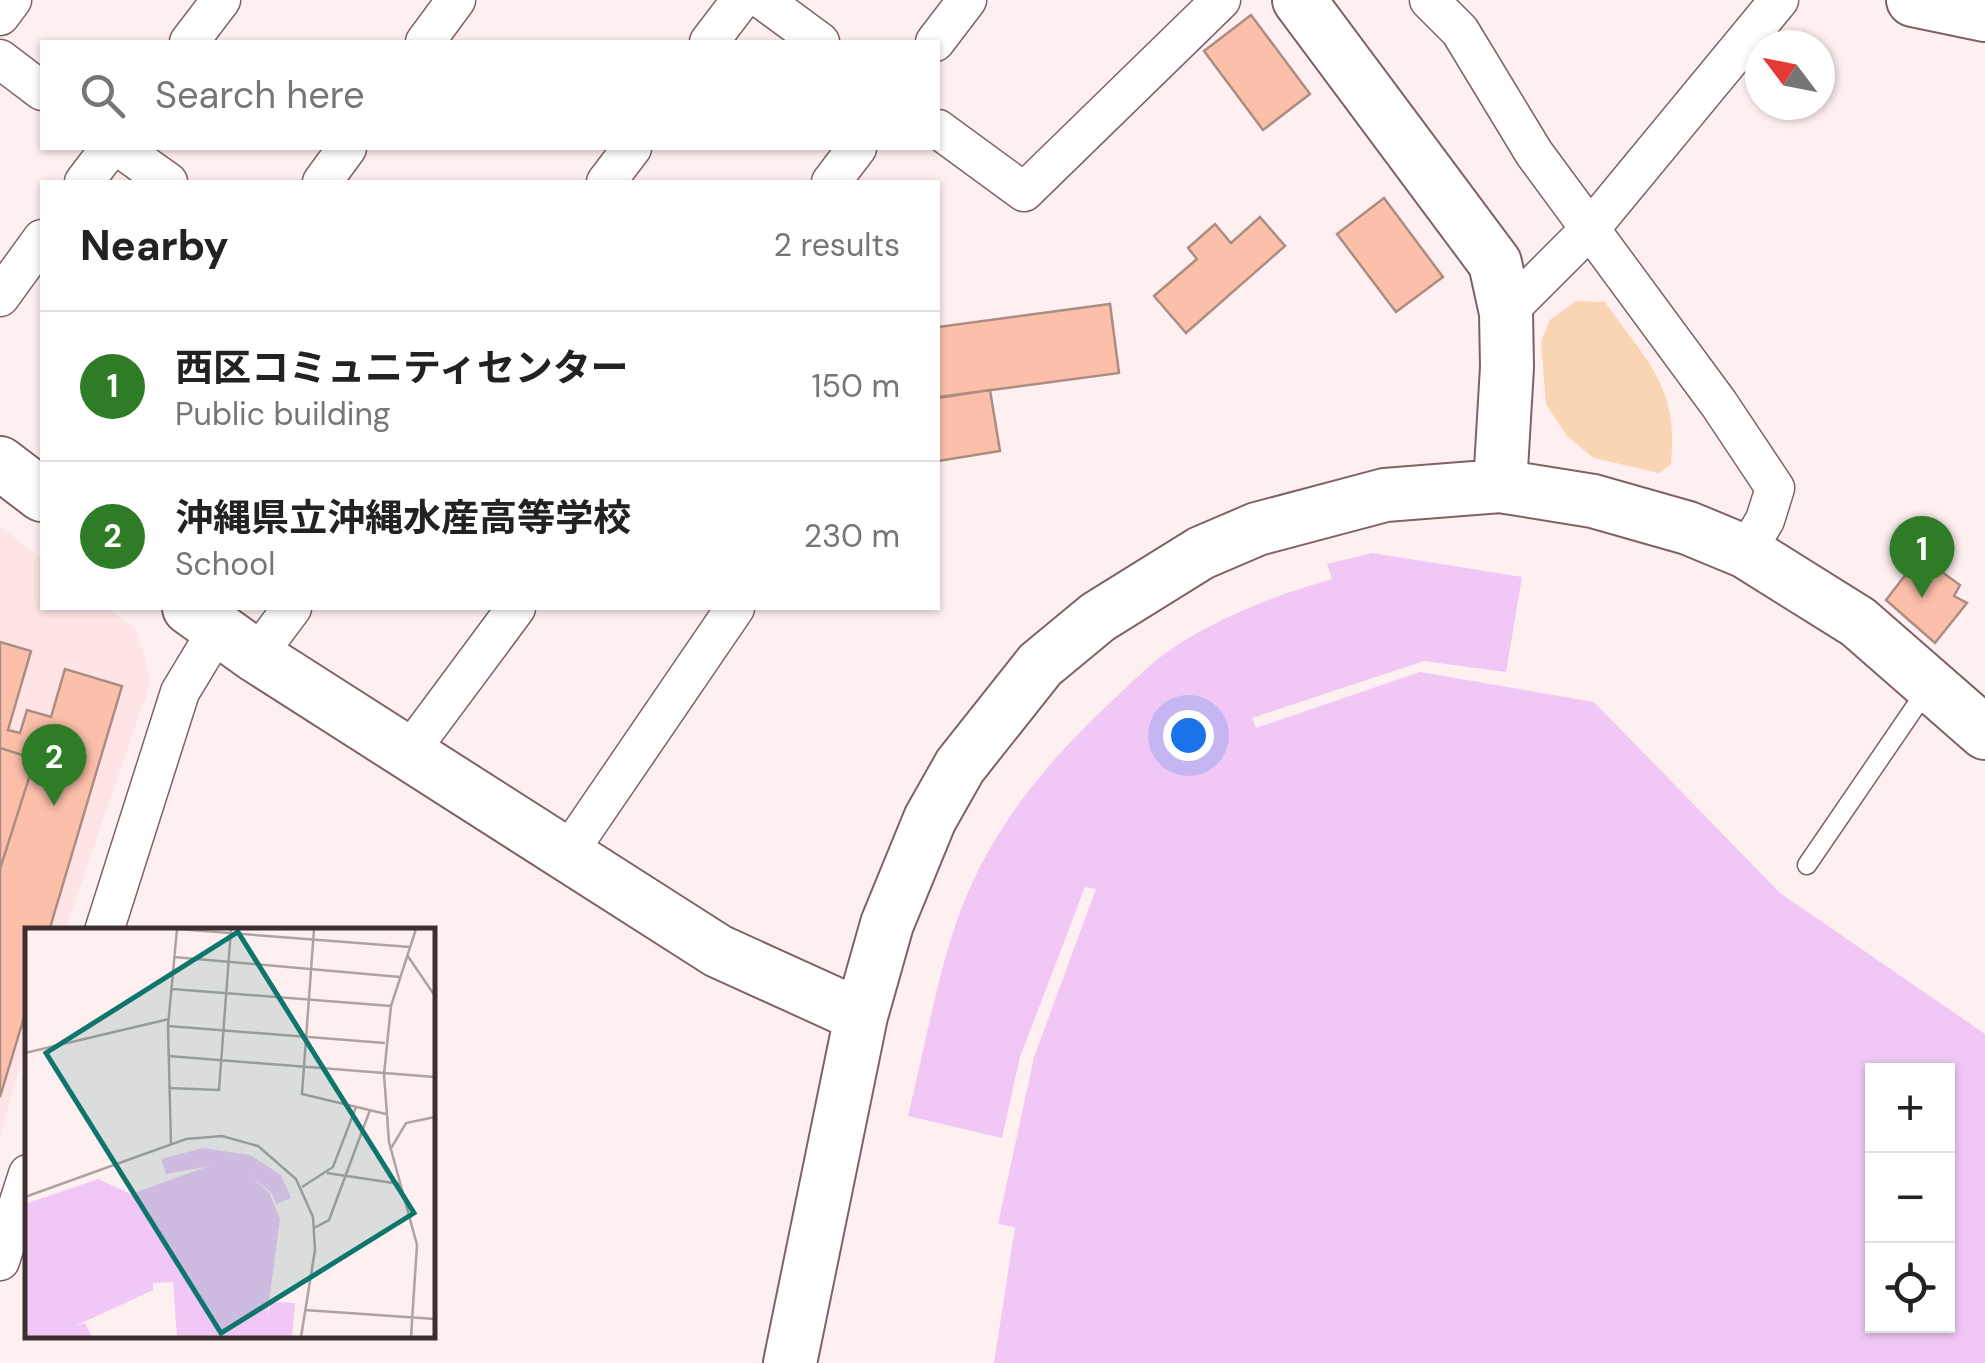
<!DOCTYPE html>
<meta charset="utf-8">
<style>
body{margin:0;font-family:"DM Sans","Noto Sans JP",sans-serif;background:#f2f2f2;color:#222}
.controls{position:absolute;right:30px;bottom:30px;display:grid;overflow:hidden;border-radius:0px;box-shadow:0 2px 8px #0004}
.controls button{width:90px;height:90px;display:grid;place-items:center;padding:0;border:0;border-bottom:2px solid #e0e0e0;background:#fff;color:#222;font:50px sans-serif}
.compass{position:absolute;left:1745px;top:30px;width:90px;height:90px;border-radius:50%;background:#fff;box-shadow:0 2px 8px #0004;rotate:302deg}
.you{position:absolute;left:1188px;top:735px;width:35px;height:35px;margin:-25px;border:8px solid #fff;border-radius:50%;background:#1a73e8;box-shadow:0 0 0 15px #1a73e833}
.badge{display:grid;place-items:center;width:65px;height:65px;border-radius:50%;background:#2e7d26;color:#fff;font-size:32px;font-weight:700}
.pin{position:absolute;translate:-50% -82px;filter:drop-shadow(0 2px 5px #0008)}
.pin::after{content:'';position:absolute;top:52px;width:35px;height:30px;background:inherit;clip-path:polygon(0 0,100% 0,50% 100%)}
.list{margin:0;padding:0;list-style:none}
h2{display:flex;justify-content:space-between;align-items:center;height:130px;margin:0;padding:0 40px;font-size:42px}
h2 small{font-size:32px;font-weight:400;color:#767676}
.list li{display:grid;grid-template-columns:65px 1fr auto;gap:30px;align-items:center;box-sizing:border-box;height:150px;padding:0 40px;border-top:2px solid #e0e0e0}
.list b{display:block;font-size:38px;white-space:nowrap}
.list p{margin:0;font-size:32px;white-space:nowrap;color:#767676}
.list em{font-size:32px;font-style:normal;color:#767676}
.icon{flex:none;width:55px;height:55px;fill:none;stroke:currentColor;stroke-width:2;stroke-linecap:round;stroke-linejoin:round}
.map{position:relative;flex:none;width:1985px;height:1363px;overflow:hidden}
.search{position:absolute;background:#fff;box-shadow:0 2px 8px #0004;left:40px;top:40px;width:900px;height:110px;display:flex;align-items:center;gap:25px;box-sizing:border-box;padding:0 35px;border-radius:0px;color:#767676;font-size:38px}
.panel{position:absolute;background:#fff;box-shadow:0 2px 8px #0004;left:40px;top:180px;width:900px;height:430px;border-radius:0px}
.map>svg:first-child{display:block}
.built{fill:#ffe4e5}
.green{fill:#f9d5b4}
.water{fill:#f0c7f5;fill-rule:evenodd}
.building{fill:#fcbfaa;stroke:#ab8d83;stroke-width:2.5}
.lines{fill:none;stroke-linecap:round;stroke-linejoin:round}
.lane-casing{stroke:#806264;stroke-width:21}
.street-casing{stroke:#806264;stroke-width:41}
.secondary-casing{stroke:#806264;stroke-width:56}
.lane{stroke:#fff;stroke-width:18}
.street{stroke:#fff;stroke-width:38}
.secondary{stroke:#fff;stroke-width:52}
.inset-road{fill:none;stroke:#b0a2a3;stroke-width:2.5}
.view{fill:#0f766e;fill-opacity:0.15;stroke:#0f766e;stroke-width:5}
.inset-edge{fill:none;stroke:#3c2f30;stroke-width:5}
</style>
<div class="map">
<svg width="1985" height="1363" viewBox="0 0 1985 1363">
<rect width="100%" height="100%" fill="#feeff0"/>
<path class="built" d="M0 527 42 559V608H107L136 629 151 681 65 930 28 931 27 1041 0 1136Z"/>
<path class="green" d="M1576 301 1605 302C1647 362 1679 386 1671 464L1659 473 1594 458 1567 436 1546 404 1541 342 1550 320Z"/>
<path class="water" d="M1372 553 1522 577 1506 672 1424 661 1252 718 1256 728 1420 672 1594 702 1780 893 1985 1034V1363H994L1015 1227 998 1224 1034 1057 1096 889 1085 887 1020 1057 1002 1138 908 1116C923 1055 934 992 953 932 984 836 1043 765 1115 698 1133 681 1152 662 1173 648 1221 616 1277 595 1332 579L1327 564ZM1872 1070H1948V1326H1872Z"/>
<path class="building" d="M1251 15 1310 94 1263 130 1204 51Z
M1384 198 1443 277 1396 312 1337 234Z
M1260 217 1285 246 1186 333 1154 296 1197 259 1188 248 1215 224 1231 243Z
M1110 304 1119 373 938 397V327Z
M990 390 1000 451 938 461V398Z
M1920 556 1960 585 1954 596 1967 603 1935 643 1886 600Z
M0 642 31 651 8 730 20 733 27 710 51 717 65 669 122 686 49 931H28V1004L0 1097V869L35 759 0 748Z
M0 642 31 651 8 730 20 733 27 710 51 717 65 669 122 686 49 931H28V1004L0 1097Z"/>
<g class="lines">
<g class="lane-casing">
<path id="lane" d="M1807 865 1928 688"/>
</g>
<g class="street-casing">
<path id="street" d="M763 0 820 42
M1429 0 1460 31 1534 153 1719 404 1775 488 1765 520 1746 552
M0 16 12 0
M189 42 221 0
M425 42 456 0
M709 42 741 0
M935 42 967 0
M0 59 42 91
M938 129 1024 192 1221 0
M120 148 168 182
M84 182 110 148
M322 182 347 148
M606 182 632 148
M831 182 857 148
M0 297 42 239
M1506 313 1590 229 1779 0
M256 656 292 608
M409 752 516 608
M567 854 735 608
M104 931 180 692 218 629
M0 1261 28 1174"/>
</g>
<g class="secondary-casing">
<path id="secondary" d="M1299 0 1495 263 1506 313 1507 367 1500 486
M1913 0 1985 15
M0 463 42 495
M189 608 256 656 718 951 861 1016
M790 1363 861 1016 887 924 930 819 960 766 1040 665 1098 617 1201 553 1257 529 1385 495 1500 486 1593 501 1688 528 1746 552 1858 622 1985 733"/>
</g>
<use href="#lane" class="lane"/>
<use href="#street" class="street"/>
<use href="#secondary" class="secondary"/>
</g>
<g transform="translate(25 928)">
<rect width="410" height="410" fill="#feeff0"/>
<path d="M178 220 225 227 256 247 266 270 251 276 246 264 222 246 244 264 255 291 242 389 246 374 270 375 267 409H152L148 354 128 355V362L48 399 60 395 67 409H0V276L73 251 106 266 184 238 141 246 136 231Z" fill="#f0c7f5"/>
<path class="inset-road" d="M152 1 385 19M289 1 277 166 361 186M382 27 410 68M149 29 375 49M147 61 366 78M143 98 360 115M0 125 144 91M143 128 410 149M143 160 194 162 206 1M146 216 143 98 152 1M365 222 381 195 410 189M302 245 375 256M277 259 308 239 331 179M0 269 161 211 197 208 233 218 271 251 288 289 290 322 276 409M289 300 304 292 345 182M280 382 410 391M386 409 392 317 364 214 359 146 366 78 391 1"/>
<path class="view" d="M213 4 389 285 196 405 21 125Z"/>
<rect width="410" height="410" class="inset-edge"/>
</g>
</svg>
<div class="controls">
<button>+</button>
<button>−</button>
<button><svg class="icon" aria-label="locate" viewBox="0 0 24 24"><circle cx="12" cy="12" r="6"/><path d="M12 2v4M12 18v4M2 12h4M18 12h4"/></svg></button>
</div>
<svg class="compass" viewBox="-18 -18 36 36"><path d="M0-13l5 13h-10z" fill="#e53935"/><path d="M0 13l5-13h-10z" fill="#767676"/></svg>
<div class="you"></div>
<div class="pin badge" style="left:1922px;top:598px">1</div>
<div class="pin badge" style="left:54px;top:806px">2</div>
<div class="search"><svg class="icon" aria-label="search" viewBox="0 0 24 24"><circle cx="10" cy="10" r="6"/><path d="M15 15l6 6"/></svg>Search here</div>
<section class="panel">
<h2>Nearby<small>2 results</small></h2>
<ul class="list">
<li><span class="badge">1</span><div><b>西区コミュニティセンター</b><p>Public building</p></div><em>150 m</em></li>
<li><span class="badge">2</span><div><b>沖縄県立沖縄水産高等学校</b><p>School</p></div><em>230 m</em></li>
</ul>
</section>
</div>
